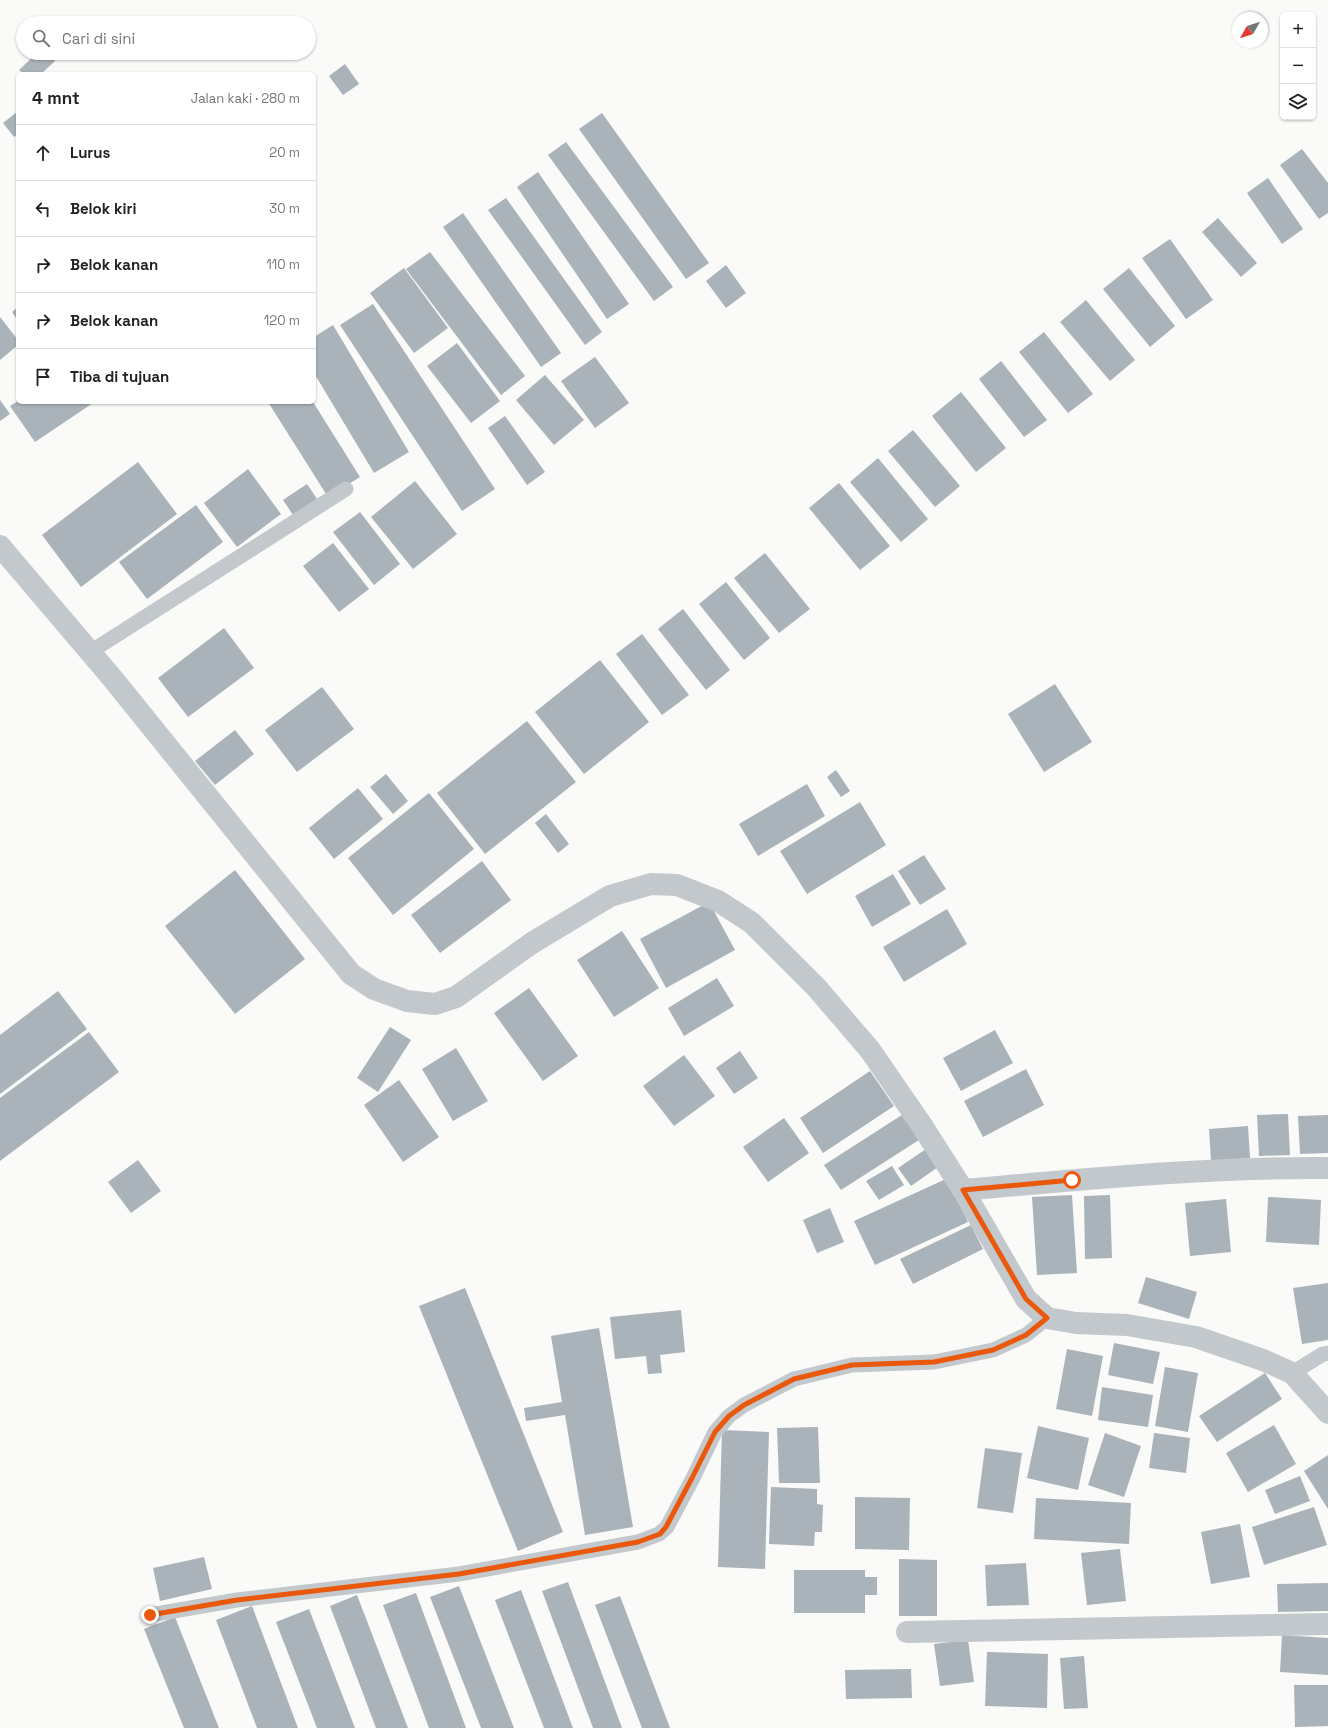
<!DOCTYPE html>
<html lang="id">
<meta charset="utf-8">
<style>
body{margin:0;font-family:"Space Grotesk",sans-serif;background:#f2f2f2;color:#222}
.controls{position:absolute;right:12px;top:12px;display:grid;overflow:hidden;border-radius:6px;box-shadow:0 1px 3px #0004}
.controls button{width:36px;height:36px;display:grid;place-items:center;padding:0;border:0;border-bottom:1px solid #e0e0e0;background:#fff;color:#222;font:20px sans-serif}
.compass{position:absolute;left:1232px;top:12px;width:36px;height:36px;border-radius:50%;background:#fff;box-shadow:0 1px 3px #0004;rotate:231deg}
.stop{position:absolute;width:12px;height:12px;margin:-9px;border:3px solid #ea580c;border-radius:50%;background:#fff}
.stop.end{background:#ea580c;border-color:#fff;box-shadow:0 1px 4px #0008}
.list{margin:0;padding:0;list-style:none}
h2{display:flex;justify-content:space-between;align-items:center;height:52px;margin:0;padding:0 16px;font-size:17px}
h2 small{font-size:13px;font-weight:400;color:#767676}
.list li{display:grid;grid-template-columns:26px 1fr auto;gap:12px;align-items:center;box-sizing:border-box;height:56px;padding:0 16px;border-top:1px solid #e0e0e0}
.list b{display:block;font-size:15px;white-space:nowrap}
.list em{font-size:13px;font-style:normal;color:#767676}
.icon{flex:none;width:22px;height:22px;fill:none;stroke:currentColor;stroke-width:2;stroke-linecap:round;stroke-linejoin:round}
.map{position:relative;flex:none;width:1328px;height:1728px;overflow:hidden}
.search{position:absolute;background:#fff;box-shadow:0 1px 3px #0004;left:16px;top:16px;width:300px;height:44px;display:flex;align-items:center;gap:10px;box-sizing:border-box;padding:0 14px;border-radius:22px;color:#767676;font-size:15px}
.panel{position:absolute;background:#fff;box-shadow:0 1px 3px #0004;left:16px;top:72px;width:300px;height:332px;border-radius:6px}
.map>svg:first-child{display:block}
.building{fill:#aab3b9}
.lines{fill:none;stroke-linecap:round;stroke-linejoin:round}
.lane{stroke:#c3c8cc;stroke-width:15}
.street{stroke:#c3c8cc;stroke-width:22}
.route{stroke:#ea580c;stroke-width:5}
</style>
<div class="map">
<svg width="1328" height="1728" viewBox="0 0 1328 1728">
<rect width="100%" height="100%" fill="#fafaf8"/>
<path class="building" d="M37 53H48L55 61 41 74H24L19 70Z
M345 64 359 84 343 95 329 76Z
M18 111V134L14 137 3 123Z
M602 113 709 263 686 279 579 129Z
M566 142 673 287 654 301 548 155Z
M1302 149 1328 183V213L1319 219 1280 165Z
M538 172 629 304 607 319 517 187Z
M1268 178 1303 229 1282 244 1247 193Z
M506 198 602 332 585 345 488 210Z
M463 213 561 353 541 367 443 227Z
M1218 218 1257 263 1241 277 1202 232Z
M1170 239 1213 300 1186 319 1142 258Z
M430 252 525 376 501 395 406 269Z
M726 265 746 293 726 308 706 281Z
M404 268 448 328 414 353 370 293Z
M1129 268 1175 326 1150 347 1103 289Z
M1086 300 1135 360 1110 381 1060 322Z
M373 304 495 489 462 511 340 325Z
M18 307V321L12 312Z
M0 317 18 340V345L0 360Z
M333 325 409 452 374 473 314 373V337Z
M1044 332 1093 394 1068 413 1019 352Z
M457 343 500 401 471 423 427 366Z
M595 357 629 403 595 428 561 381Z
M1001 361 1047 420 1024 437 979 379Z
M545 375 584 420 554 445 516 400Z
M961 392 1006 448 976 472 932 416Z
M0 400 10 414 0 421Z
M18 401V402L93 403 35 442 10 406Z
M268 402H313L360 477 328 497Z
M505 416 545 472 527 485 488 428Z
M913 430 960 486 935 507 888 451Z
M878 458 928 519 901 542 850 482Z
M138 462 177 514 81 587 42 535Z
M248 469 281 514 237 547 204 503Z
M415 481 457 534 413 569 371 517Z
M839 483 890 546 860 570 809 508Z
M307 484 317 499 293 515 283 500Z
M196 505 223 542 147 599 119 562Z
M360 512 400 564 374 585 333 532Z
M333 543 369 589 339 612 303 566Z
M765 553 810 609 779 633 734 578Z
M726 582 770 638 744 660 699 604Z
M683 609 730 670 706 690 658 629Z
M224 628 254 668 188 717 158 678Z
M642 634 689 695 662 715 616 654Z
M600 660 649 722 584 774 535 712Z
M1055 684 1092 742 1044 772 1008 714Z
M322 687 354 729 297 772 265 730Z
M527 721 576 782 485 854 437 793Z
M235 730 254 754 215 785 195 761Z
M836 770 850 791 841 797 827 777Z
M386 774 408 801 393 814 370 787Z
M807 784 825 816 758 856 739 824Z
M358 788 383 819 334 859 309 828Z
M429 793 474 849 393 915 348 858Z
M860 802 886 845 807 894 780 851Z
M546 814 569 844 558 853 535 823Z
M924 855 946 889 920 905 898 871Z
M482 861 511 900 440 953 411 915Z
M235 870 305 959 235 1014 165 926Z
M893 874 911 904 872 927 855 896Z
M709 902 735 950 666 988 640 939Z
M947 909 967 944 904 982 883 947Z
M622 931 659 988 614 1017 577 960Z
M717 978 734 1006 684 1036 668 1008Z
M529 988 578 1056 543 1081 494 1013Z
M58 991 87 1029 0 1094V1035Z
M390 1027 411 1040 378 1092 357 1078Z
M995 1030 1013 1063 961 1091 943 1058Z
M89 1032 119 1072 0 1161V1098Z
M456 1048 488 1101 453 1121 422 1069Z
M740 1051 758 1078 734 1094 716 1068Z
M684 1055 715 1096 674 1126 643 1086Z
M1026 1069 1044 1105 983 1137 964 1101Z
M870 1071 894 1106 823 1153 800 1118Z
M399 1080 439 1137 403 1162 364 1105Z
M905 1113 922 1138 841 1190 824 1165Z
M1288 1114 1290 1155 1259 1156 1257 1115Z
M1328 1115V1153L1300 1154 1298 1116Z
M784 1118 809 1153 768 1182 743 1147Z
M1248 1126 1250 1158 1211 1161 1209 1129Z
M926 1149 938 1167 911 1186 898 1168Z
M138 1160 161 1191 131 1213 108 1182Z
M892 1166 904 1185 879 1200 866 1181Z
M948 1178 968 1222 875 1265 854 1221Z
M1072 1195 1077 1273 1037 1275 1032 1197Z
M1110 1195 1112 1258 1085 1259 1084 1196Z
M1268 1197 1321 1200 1319 1245 1266 1242Z
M1226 1199 1231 1252 1190 1256 1185 1203Z
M830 1208 844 1242 817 1253 803 1220Z
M971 1225 983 1249 913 1284 900 1259Z
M1146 1277 1197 1292 1189 1319 1138 1303Z
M1328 1283V1340L1302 1344 1293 1288Z
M465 1288 563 1532 518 1551 419 1306Z
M681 1310 685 1352 660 1355 662 1373 648 1374 646 1356 615 1359 610 1317Z
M599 1328 633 1527 585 1535 565 1415 526 1421 524 1408 562 1402 551 1336Z
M1114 1343 1160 1352 1153 1384 1108 1375Z
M1067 1349 1103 1356 1092 1416 1056 1409Z
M1165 1367 1198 1373 1188 1432 1155 1426Z
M1265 1373 1282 1399 1217 1442 1199 1416Z
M1102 1387 1153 1395 1148 1427 1098 1420Z
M1274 1425 1296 1464 1248 1492 1226 1453Z
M1038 1426 1089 1438 1078 1490 1027 1478Z
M818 1427 820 1483H779L777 1428Z
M722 1430 769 1432 765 1569 718 1567Z
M1105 1433 1141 1446 1124 1497 1088 1485Z
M1154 1433 1190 1438 1186 1473 1149 1468Z
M985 1448 1022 1453 1013 1513 977 1508Z
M1328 1455V1509L1304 1471Z
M1300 1476 1310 1501 1275 1514 1265 1490Z
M771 1487 817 1489V1504L823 1505 822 1532H815L814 1546 769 1544Z
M855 1497 910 1498 909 1550 855 1549Z
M1036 1498 1131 1503 1129 1544 1034 1539Z
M1314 1507 1327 1545 1264 1565 1252 1527Z
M1240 1524 1250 1577 1211 1584 1201 1532Z
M1120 1549 1126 1601 1087 1605 1081 1553Z
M204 1557 212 1589 160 1601 153 1568Z
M899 1559 937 1560V1616H899Z
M1026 1563 1029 1605 987 1606 985 1565Z
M794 1570H865V1577H877V1595H865V1613H794Z
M568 1582 622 1728H593L542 1591Z
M1328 1583V1611L1278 1612 1277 1584Z
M459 1586 514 1728H481L430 1597Z
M521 1590 573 1728H544L495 1600Z
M416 1593 466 1728H429L383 1605Z
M357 1595 408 1728H376L330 1606Z
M620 1596 670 1728H642L595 1605Z
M252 1606 298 1728H257L216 1620Z
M309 1609 355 1728H317L276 1622Z
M175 1617 219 1728H184L144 1629Z
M1282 1635 1328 1638V1675L1280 1672Z
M968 1640 974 1682 940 1686 934 1644Z
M987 1652 1048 1654 1047 1708 985 1706Z
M1084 1656 1088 1708 1064 1709 1060 1658Z
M911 1669 912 1698 846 1699 845 1670Z
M1294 1685H1328V1726L1295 1727Z"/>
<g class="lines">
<path class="lane" d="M90 652 346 489
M1292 1373 1323 1354 1328 1353
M150 1615 237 1600 459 1574 638 1542 659 1534 667 1527 693 1478 715 1432 729 1416 744 1405 794 1379 852 1365 934 1362 993 1350 1026 1335 1047 1318"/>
<path class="street" d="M0 546 113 679 351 974 374 989 407 1001 435 1004 456 997 532 943 610 896 651 884 677 885 718 901 752 923 816 987 870 1050 921 1124 963 1190 1026 1299 1047 1318 1076 1323 1127 1325 1196 1337 1263 1360 1292 1373 1328 1413
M963 1190C1084 1179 1206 1167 1328 1168
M907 1632 1328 1624"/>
</g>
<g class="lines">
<path class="route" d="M150 1615 237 1600 459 1574 638 1542 660 1534 666 1527 692 1478 715 1432 729 1416 744 1405 794 1379 852 1365 934 1362 993 1350 1026 1335 1047 1318 1026 1299 963 1190 1072 1180"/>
</g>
</svg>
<div class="controls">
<button>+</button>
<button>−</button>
<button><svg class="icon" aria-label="layers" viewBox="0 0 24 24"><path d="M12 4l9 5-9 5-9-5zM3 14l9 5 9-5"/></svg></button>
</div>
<svg class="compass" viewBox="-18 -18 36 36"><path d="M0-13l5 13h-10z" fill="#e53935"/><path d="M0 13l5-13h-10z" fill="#767676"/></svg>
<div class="stop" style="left:1072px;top:1180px"></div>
<div class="stop end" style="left:150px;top:1615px"></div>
<div class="search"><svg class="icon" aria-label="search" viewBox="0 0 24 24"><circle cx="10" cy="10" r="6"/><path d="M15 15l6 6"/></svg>Cari di sini</div>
<section class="panel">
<h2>4 mnt<small>Jalan kaki · 280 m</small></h2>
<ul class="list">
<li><svg class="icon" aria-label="ahead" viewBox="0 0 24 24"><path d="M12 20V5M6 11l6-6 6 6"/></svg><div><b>Lurus</b></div><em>20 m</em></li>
<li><svg class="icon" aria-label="left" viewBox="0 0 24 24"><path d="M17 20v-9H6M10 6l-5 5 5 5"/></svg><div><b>Belok kiri</b></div><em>30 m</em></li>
<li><svg class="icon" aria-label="right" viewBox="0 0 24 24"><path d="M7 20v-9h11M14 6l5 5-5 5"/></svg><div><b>Belok kanan</b></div><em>110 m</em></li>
<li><svg class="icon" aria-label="right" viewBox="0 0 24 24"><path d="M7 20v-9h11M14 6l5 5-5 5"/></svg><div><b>Belok kanan</b></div><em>120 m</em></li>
<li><svg class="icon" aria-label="arrive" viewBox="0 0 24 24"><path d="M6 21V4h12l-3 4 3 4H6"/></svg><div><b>Tiba di tujuan</b></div></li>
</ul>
</section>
</div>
